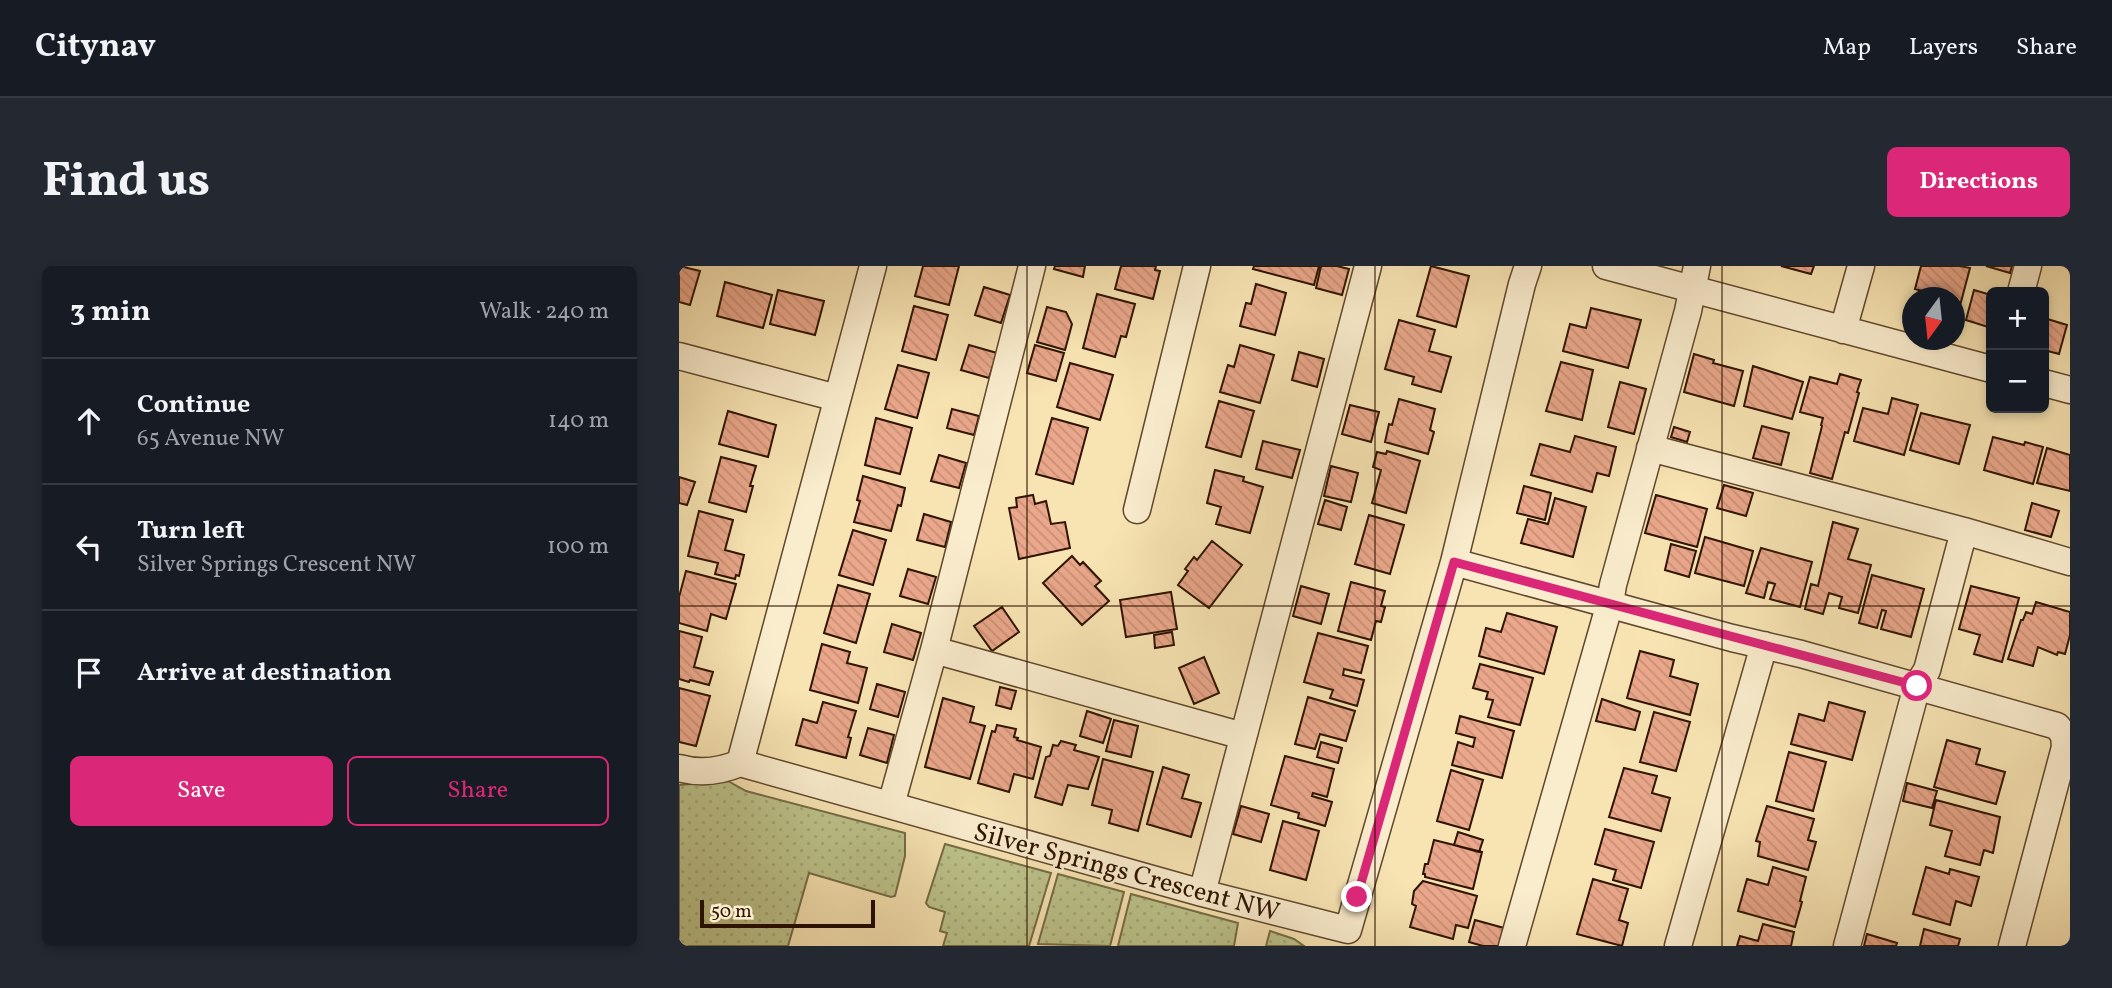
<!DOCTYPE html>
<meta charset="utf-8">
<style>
body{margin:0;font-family:Vollkorn,serif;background:#242831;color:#f1f3f6}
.controls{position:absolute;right:21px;top:21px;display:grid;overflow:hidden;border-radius:10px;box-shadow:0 4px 10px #0003}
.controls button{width:63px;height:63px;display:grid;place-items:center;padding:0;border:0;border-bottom:2px solid #363941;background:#171b24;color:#f1f3f6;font:35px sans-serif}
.compass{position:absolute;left:1223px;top:21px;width:63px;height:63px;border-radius:50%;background:#171b24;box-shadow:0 4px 10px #0003;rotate:195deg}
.scale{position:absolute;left:21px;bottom:18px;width:175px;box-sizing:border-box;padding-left:7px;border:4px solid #2e1300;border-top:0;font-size:19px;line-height:24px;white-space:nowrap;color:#2e1300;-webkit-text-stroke:5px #faedce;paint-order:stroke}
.stop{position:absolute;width:21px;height:21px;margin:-16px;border:5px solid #db2777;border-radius:50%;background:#fff}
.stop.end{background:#db2777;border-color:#fff;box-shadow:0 2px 7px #0008}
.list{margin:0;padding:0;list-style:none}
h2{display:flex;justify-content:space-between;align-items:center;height:91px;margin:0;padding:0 28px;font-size:30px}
h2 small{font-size:23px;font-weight:400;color:#9ea1a6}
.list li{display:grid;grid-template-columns:46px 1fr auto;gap:21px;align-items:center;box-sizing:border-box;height:126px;padding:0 28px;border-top:2px solid #363941}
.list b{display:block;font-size:26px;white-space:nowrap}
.list p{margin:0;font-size:23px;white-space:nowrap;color:#9ea1a6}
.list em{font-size:23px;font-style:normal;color:#9ea1a6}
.actions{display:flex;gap:14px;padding:21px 28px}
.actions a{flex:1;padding:16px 0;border:2px solid #db2777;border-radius:10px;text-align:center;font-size:24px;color:#db2777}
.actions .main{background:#db2777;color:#fff}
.icon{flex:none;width:38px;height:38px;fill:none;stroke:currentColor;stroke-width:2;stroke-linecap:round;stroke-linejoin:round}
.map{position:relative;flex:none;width:1391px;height:680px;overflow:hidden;border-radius:10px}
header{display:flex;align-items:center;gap:42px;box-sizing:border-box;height:98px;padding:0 35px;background:#171b24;border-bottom:2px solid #363941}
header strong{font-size:33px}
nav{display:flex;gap:38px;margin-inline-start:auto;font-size:24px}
.intro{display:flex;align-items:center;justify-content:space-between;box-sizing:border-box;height:168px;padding:0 42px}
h1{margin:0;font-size:49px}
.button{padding:18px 32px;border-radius:10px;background:#db2777;color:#fff;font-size:24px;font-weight:700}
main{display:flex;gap:42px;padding:0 42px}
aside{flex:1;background:#171b24;border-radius:10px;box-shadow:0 4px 10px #0003}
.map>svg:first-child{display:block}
.green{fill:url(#green-dots);stroke:#766c46;stroke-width:2}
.building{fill:url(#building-back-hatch);stroke:#2e1300;stroke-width:2}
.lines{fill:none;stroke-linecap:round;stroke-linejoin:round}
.minor-casing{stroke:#60472d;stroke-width:29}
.minor{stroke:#faedce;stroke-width:26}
.route{stroke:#db2777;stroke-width:9}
.grid{fill:none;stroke:#2e1300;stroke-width:2;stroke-opacity:0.55}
.labels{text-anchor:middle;stroke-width:5;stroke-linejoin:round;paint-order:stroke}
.street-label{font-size:26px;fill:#2e1300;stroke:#faedce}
</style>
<header>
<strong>Citynav</strong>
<nav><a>Map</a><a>Layers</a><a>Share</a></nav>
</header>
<div class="intro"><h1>Find us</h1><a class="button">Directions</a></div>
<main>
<aside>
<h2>3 min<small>Walk · 240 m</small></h2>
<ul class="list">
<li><svg class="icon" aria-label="ahead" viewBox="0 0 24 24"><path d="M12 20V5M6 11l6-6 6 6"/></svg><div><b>Continue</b><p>65 Avenue NW</p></div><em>140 m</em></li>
<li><svg class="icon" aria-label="left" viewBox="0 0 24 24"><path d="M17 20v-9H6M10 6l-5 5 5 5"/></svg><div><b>Turn left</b><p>Silver Springs Crescent NW</p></div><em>100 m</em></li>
<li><svg class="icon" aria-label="arrive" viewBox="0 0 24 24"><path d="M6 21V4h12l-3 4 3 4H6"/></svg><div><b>Arrive at destination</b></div></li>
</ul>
<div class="actions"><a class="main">Save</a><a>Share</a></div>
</aside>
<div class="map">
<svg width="1391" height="680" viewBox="0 0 1391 680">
<defs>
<pattern id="green-dots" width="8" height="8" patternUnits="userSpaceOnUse" patternTransform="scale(1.75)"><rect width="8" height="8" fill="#bdc48c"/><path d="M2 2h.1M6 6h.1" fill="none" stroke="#a3a877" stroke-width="1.8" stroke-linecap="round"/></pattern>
<pattern id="building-back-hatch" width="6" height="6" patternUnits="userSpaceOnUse" patternTransform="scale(1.75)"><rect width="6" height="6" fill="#eaa78b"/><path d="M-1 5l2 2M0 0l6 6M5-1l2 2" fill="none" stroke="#c98f76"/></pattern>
</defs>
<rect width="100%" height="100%" fill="#f8e4b3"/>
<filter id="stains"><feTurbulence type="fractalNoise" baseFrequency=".00286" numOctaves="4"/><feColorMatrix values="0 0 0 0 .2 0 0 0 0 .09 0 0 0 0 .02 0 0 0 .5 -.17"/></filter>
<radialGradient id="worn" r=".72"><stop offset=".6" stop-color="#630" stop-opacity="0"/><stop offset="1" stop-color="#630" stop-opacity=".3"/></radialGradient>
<path class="green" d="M49 515 67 525 226 567V590L216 630 212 631 130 607 109 680H0V519Z
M266 578 372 607 350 680H264L268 667 261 665 266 646 250 641 247 637Z
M379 608 445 626 431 680 359 678Z
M452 628 559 657 555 680H439Z
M591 665 615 673 625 680H587Z"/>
<path class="building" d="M0 0 21 5 11 39 0 36Z
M244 0H280L270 39 236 30Z
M376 0H406L404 11 375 3Z
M442 0H477L476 4 481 5 474 33 436 23Z
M575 0H640L635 19 574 3Z
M642 0H658L670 3 663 29 637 22Z
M752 0 790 10 777 61 738 50Z
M1102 0H1135L1132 8Z
M1242 0H1281L1291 2 1278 51 1276 50V32H1261L1262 30 1236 23Z
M1307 0H1333L1331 7Z
M46 16 93 29 84 62 38 50Z
M577 18 607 27 596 69 561 60 567 37 572 38Z
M305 21 331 29 322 57 296 49Z
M99 24 145 35 136 69 91 58Z
M1295 24 1312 29V62L1287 54Z
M418 28 456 38 447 71 442 70 436 91 404 82Z
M235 40 269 49 257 94 223 85Z
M368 41 387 46 393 58 386 84 358 76Z
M912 42 962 54 949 102 884 85 891 58 907 62Z
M1365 52 1388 59 1380 88 1365 84Z
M720 54 756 64 750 85 772 91 762 126 733 118 735 111 706 103Z
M290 79 318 87 310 112 282 104Z
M356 79 385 87 377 115 348 107Z
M561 79 595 89 581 137 541 126 549 99 555 101Z
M620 86 645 93 638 121 613 114Z
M1015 88 1035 94 1034 97 1064 105 1055 140 1005 126Z
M882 96 914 104 903 154 867 145Z
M391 97 434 109 421 154 378 141Z
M219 99 250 107 238 152 206 143Z
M1074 100 1124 116 1113 153 1065 140Z
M1161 108 1182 114 1178 126 1180 127 1169 167 1166 166 1153 213 1131 207 1143 160 1142 159 1144 152 1121 146 1131 111 1158 118Z
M941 116 967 123 955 168 929 161Z
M1213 132 1239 139 1225 189 1175 175 1184 142 1209 148Z
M720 133 756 143 751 164 755 166 749 188 706 176 710 158 713 159Z
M540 135 575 145 562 191 527 181Z
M671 139 700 146 692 176 663 168Z
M273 143 300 150 295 169 268 162Z
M49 145 97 159 89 191 40 178Z
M1242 147 1291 159 1280 198 1231 184Z
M197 152 233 162 221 208 186 199Z
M373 152 409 162 394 218 357 208Z
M1083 160 1110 167 1102 199 1074 192Z
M995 161 1011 166 1008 176 992 171Z
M896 170 937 181 930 210 918 207 913 226 852 209 861 178 891 186Z
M1314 171 1345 179 1346 176 1364 181 1354 218 1305 204Z
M584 175 621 184 613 212 577 203Z
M1368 182 1391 189V225L1358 217Z
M708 185 741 195 727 247 693 237 702 204 694 201 698 186 707 188Z
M260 189 287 197 280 222 252 215Z
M42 191 77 200 71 220H74L67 246 30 236Z
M652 200 679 207 672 236 645 230Z
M536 204 565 211 564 215 584 221 571 267 537 258 542 241 528 237Z
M184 210 226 222 222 240 219 239 212 265 175 256 181 235 178 234Z
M0 211 16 216 8 239 0 237Z
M1045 219 1074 227 1067 250 1038 242Z
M845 220 872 227 866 254 838 247Z
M354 229 356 238 367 235 372 258 386 256 391 282 340 293 330 242 338 241 337 232Z
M977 229 1028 243 1018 281 966 267Z
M876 232 907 241 894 291 842 277 849 253 869 258Z
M646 234 668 241 662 264 639 258Z
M1353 237 1380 245 1372 271 1346 264Z
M20 245 54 254 46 284 65 289 60 310 57 309 56 313 36 308 39 297 9 290Z
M245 248 272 256 266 281 238 274Z
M690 249 725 259 711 308 676 298Z
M1154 256 1179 263 1169 293 1192 299 1179 347 1160 342 1163 331 1150 327 1144 348 1126 343 1132 318 1139 320Z
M174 264 207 274 194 319 160 309Z
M1026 271 1074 285 1065 320 1016 307Z
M533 275 563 299 530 342 499 319 509 305 506 303 515 291 518 294Z
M992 278 1017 285 1010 311 986 304Z
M1082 282 1133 296 1121 341 1091 333 1096 318 1089 316 1085 332 1067 327Z
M393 290 401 299 404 296 422 315 416 320 430 335 403 359 364 317Z
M229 303 257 311 249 338 221 330Z
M7 305 57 318 47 353 32 348 28 365 0 357V331Z
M1193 309 1245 323 1232 371 1202 363 1207 345 1203 344 1198 362 1180 357Z
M672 316 706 325 702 340 706 341 702 356 697 355 692 374 659 365Z
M159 319 191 328 177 377 145 367Z
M622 320 650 328 642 358 614 350Z
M1292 320 1340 332 1323 396 1295 388 1301 369 1280 363Z
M492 326 498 363 447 371 441 334Z
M1357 336 1391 346V369L1386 388 1379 386 1378 389 1359 381 1354 400 1329 393 1342 354H1344L1347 346 1353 348Z
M323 341 340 366 313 385 295 360Z
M828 347 878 361 865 408 800 390 807 362 822 366Z
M213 358 242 367 234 394 205 386Z
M0 365 23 371 15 401 34 406 30 419 11 414 10 416 0 413Z
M493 366 495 379 476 382 475 369Z
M639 367 689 380 682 407 665 403 664 409 685 414 678 440 651 432 654 424 625 416Z
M143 378 171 386 168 397 188 402 179 437 131 424Z
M961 385 995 394 991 410 1019 418 1011 449 948 432Z
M525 391 540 427 515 438 500 402Z
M801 398 854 412 841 459 809 451 814 434 807 433 809 426 794 422Z
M198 418 226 426 219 451 191 443Z
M321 421 337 425 332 443 317 439Z
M0 422 31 430 17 480 0 476Z
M629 431 676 445 667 475 641 468 636 483 616 478Z
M264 432 295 441 291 456 306 460 291 513 246 501Z
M923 433 961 446 956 464 917 455Z
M144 436 177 445 169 471 172 472 167 492 117 479 124 453 138 457Z
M1150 436 1186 446 1173 494 1112 478 1120 448 1145 455Z
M408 445 432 453 424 477 401 470Z
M975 446 1011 456 997 505 961 496Z
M781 450 835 465 823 512 773 499 779 476 794 481 796 472 777 467Z
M435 454 459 460 452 491 427 485Z
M318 459 337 463 335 471 339 472 338 474 362 481 354 513 335 508 330 526 299 517 313 465 316 466Z
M189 462 215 469 208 497 181 489Z
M1268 474 1301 483 1297 498 1326 506 1317 538 1255 521Z
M382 475 397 479 395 484 420 491 409 523 389 519 383 539 356 531 367 491 371 490 374 479 379 480Z
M642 476 663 482 659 497 638 491Z
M1110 486 1147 496 1134 545 1097 535Z
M606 490 655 503 648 531 634 527 633 530 653 536 646 560 619 552 620 547 592 539Z
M424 493 474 506 459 565 430 557 433 544 413 539Z
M484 501 510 509 503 532 522 537 512 571 468 558Z
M945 502 978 510 973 527 991 532 982 565 930 551Z
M772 504 804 514 790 564 758 555Z
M1228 517 1258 525 1253 542 1224 535Z
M1257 534 1321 551 1314 587 1305 584 1301 599 1266 590 1273 565 1251 559Z
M562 540 590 548 582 576 554 568Z
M1088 540 1135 553 1129 574 1137 576 1129 604 1079 590 1081 576 1077 575Z
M604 555 640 565 627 614 591 604Z
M926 563 975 576 962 622 934 614 937 604 916 598Z
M779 566 804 574 800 586 775 579Z
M755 574 803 586 794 623 746 611V608H744L746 598H749Z
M1094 601 1127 611 1121 635 1123 636 1116 661 1059 645 1068 613 1089 619Z
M1247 601 1270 608 1271 603 1300 611 1292 640 1277 635 1271 659 1234 648Z
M914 613 949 623 940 654 949 657 943 680 898 668Z
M744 615 798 630 789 662 777 659 774 673 731 661 737 640 733 638 735 625Z
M796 654 825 662 820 680H804L790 676Z
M1084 658 1115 666 1112 680H1058L1061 670 1079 675Z
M1245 663 1281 673 1279 680H1241Z
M1188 668 1218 677 1217 680H1185Z"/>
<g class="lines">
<g class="minor-casing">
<path id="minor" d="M194 0 61 497 523 627 669 664 775 296 843 18 849 0
M927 0 1312 103
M1342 26 1349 0
M1164 64 1182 0
M0 90 158 132
M1365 117 1391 124
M971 182 1285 265 1391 296
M458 244 518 0
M775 296 1053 372 1122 388 1378 460 1385 469 1386 481 1333 680
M255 384 564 470
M0 502C21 508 40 506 61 497
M212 539 255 384 353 0
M523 627 689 0
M833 680 931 337 934 319 1009 45 1018 0
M999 680 1085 379
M1168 680 1238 420 1248 404 1285 265"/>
</g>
<use href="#minor" class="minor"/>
</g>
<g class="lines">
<path class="route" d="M678 631 775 296 1238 420"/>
</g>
<path class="grid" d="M348 0V680M696 0V680M1043 0V680M0 340H1391"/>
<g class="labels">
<g class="street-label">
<text transform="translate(448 605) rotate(15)" y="9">Silver Springs Crescent NW</text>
</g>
</g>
<rect width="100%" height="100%" filter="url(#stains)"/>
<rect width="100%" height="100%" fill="url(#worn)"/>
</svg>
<div class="controls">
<button>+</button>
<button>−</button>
</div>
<svg class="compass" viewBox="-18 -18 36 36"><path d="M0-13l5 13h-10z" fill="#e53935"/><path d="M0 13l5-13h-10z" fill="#9ea1a6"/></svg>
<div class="scale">50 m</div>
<div class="stop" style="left:1238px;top:420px"></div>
<div class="stop end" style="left:678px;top:631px"></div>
</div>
</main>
